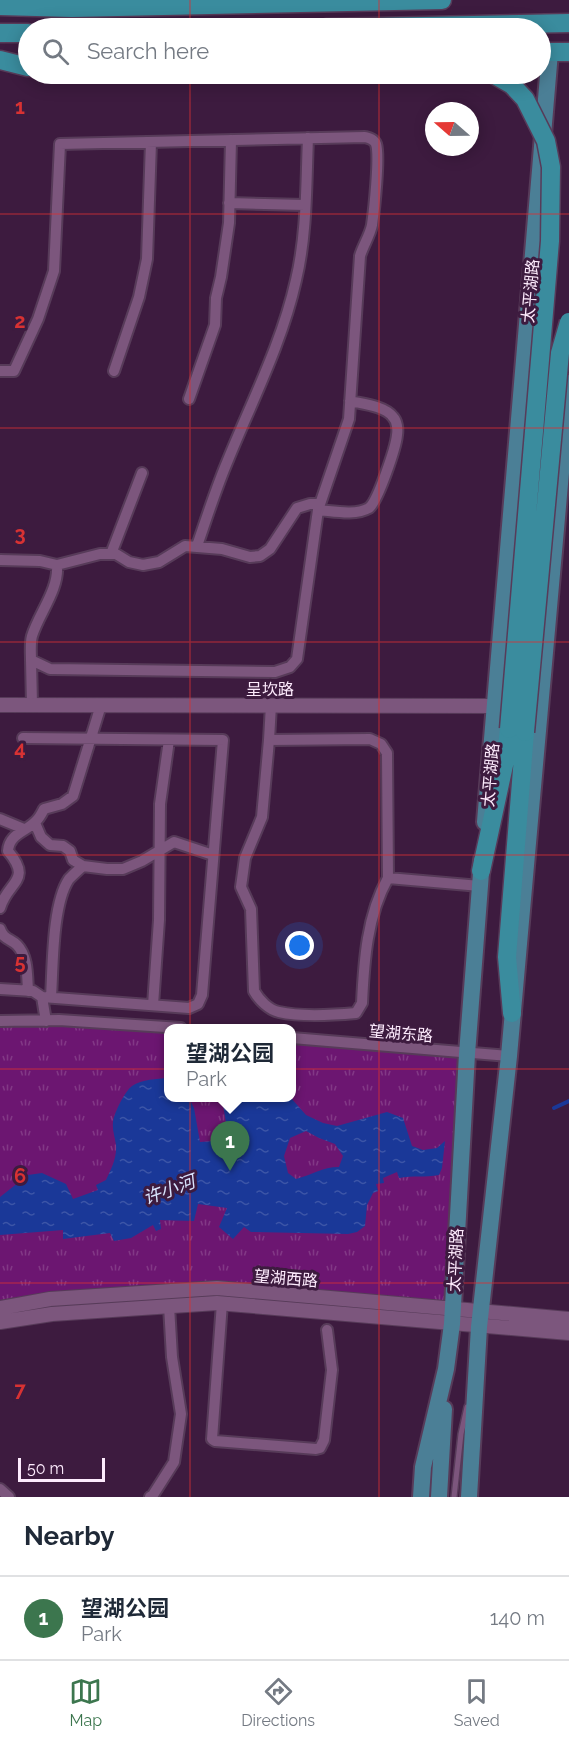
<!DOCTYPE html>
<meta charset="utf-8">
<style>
body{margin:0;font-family:Raleway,"Noto Sans SC",sans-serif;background:#f6f6f7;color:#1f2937}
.compass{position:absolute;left:425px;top:102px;width:54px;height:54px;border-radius:50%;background:#fff;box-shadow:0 3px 15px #0003;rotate:290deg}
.scale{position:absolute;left:18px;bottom:15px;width:87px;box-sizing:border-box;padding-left:6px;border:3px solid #fdebfd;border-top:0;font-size:16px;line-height:21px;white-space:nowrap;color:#fdebfd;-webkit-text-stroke:4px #3d1b3f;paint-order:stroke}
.you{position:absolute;left:300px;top:946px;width:21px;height:21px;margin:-15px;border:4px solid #fff;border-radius:50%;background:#1a73e8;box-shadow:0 0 0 9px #1a73e833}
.badge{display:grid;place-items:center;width:39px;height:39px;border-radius:50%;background:#3c764e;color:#fff;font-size:20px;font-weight:700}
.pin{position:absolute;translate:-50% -50px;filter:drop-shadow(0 2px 3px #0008)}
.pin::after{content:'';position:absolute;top:32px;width:21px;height:18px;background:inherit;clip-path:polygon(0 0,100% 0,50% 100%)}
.popup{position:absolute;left:164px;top:1024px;width:132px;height:78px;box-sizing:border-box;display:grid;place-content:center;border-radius:12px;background:#fff;filter:drop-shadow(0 2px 4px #0005);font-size:20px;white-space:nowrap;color:#747a83}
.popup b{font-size:22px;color:#1f2937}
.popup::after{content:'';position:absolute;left:50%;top:100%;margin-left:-12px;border:12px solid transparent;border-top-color:#fff}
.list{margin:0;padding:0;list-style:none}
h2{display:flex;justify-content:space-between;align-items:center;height:78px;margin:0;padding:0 24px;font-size:26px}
h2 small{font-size:20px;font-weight:400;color:#747a83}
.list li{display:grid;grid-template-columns:39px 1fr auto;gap:18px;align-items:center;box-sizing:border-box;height:84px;padding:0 24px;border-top:2px solid #e0e1e3}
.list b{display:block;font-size:22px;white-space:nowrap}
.list p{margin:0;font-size:20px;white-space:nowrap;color:#747a83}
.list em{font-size:20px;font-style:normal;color:#747a83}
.icon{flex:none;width:33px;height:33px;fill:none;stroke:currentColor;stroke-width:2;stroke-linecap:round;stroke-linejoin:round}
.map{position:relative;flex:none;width:569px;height:1497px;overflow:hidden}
.search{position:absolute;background:#fff;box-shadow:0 3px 15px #0003;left:18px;right:18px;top:18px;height:66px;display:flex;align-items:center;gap:15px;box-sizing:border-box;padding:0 21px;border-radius:33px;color:#747a83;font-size:22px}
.sheet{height:162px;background:#fff}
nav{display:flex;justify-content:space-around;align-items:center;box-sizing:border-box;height:84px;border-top:2px solid #e0e1e3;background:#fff;font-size:16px;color:#747a83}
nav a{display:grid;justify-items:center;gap:3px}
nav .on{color:#3c764e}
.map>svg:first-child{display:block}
.park{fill:url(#park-tufts)}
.water{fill:url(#water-ripples);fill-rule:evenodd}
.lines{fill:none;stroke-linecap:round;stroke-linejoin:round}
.stream{stroke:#1a3898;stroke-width:4}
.service-casing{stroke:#573b59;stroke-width:8}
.minor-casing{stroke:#573b59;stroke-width:14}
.tertiary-casing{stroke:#573b59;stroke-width:16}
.primary-casing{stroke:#573b59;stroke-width:20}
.trunk-casing{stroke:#573b59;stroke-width:21}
.service{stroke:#7c567d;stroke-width:5}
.minor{stroke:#7c567d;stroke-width:10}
.tertiary{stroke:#7c567d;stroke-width:14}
.primary{stroke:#4b7f96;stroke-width:16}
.trunk{stroke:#3a8c9e;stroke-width:18}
.trunk-bridge-casing{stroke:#573b59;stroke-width:21;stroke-linecap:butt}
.trunk-bridge{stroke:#3a8c9e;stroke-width:18}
.grid{fill:none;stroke:#d83233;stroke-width:1.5;stroke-opacity:0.55}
.labels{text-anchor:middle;stroke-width:6;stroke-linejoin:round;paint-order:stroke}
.street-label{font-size:16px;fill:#fdebfd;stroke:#3d1b3f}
.water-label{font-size:18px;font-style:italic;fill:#d8e4fe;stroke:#3d1b3f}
.grid-label{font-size:20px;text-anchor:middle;font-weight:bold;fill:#d83233;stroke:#3d1b3f;stroke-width:6;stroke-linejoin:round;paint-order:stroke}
</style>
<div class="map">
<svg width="569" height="1497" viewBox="0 0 569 1497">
<defs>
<pattern id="park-tufts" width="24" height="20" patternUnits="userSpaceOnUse" patternTransform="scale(1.5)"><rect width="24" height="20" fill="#6c1671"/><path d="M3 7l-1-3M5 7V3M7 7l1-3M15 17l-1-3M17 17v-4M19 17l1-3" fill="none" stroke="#823886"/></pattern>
<pattern id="water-ripples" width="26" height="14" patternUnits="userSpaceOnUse" patternTransform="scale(1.5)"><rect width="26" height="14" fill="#1a3898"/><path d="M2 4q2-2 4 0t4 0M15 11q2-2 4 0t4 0" fill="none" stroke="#3c55a7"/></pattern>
</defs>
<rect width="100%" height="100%" fill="#3d1b3f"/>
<path class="park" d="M0 1021 168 1028V1098H292V1038L467 1054 452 1309 217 1288 0 1308Z"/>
<path class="water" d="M168 1078V1098H189L194 1108 200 1142 229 1140 222 1099 224 1098H291L306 1115 323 1123 337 1126 387 1112 403 1118 412 1146 423 1150 437 1148 445 1141 442 1168 439 1175C425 1178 413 1175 399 1178L397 1172 383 1178 384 1183 376 1184 378 1191 373 1193 367 1205 365 1226 357 1232 348 1234 251 1232 244 1227 233 1239 219 1227 227 1208 198 1204 194 1221 160 1220 161 1229 156 1231 153 1225 131 1238 114 1241 110 1233 63 1239V1230L0 1235V1197L28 1175 42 1173 66 1184 73 1199 98 1190 96 1185 106 1180C111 1169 117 1158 116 1145 115 1137 112 1130 113 1122 114 1113 125 1091 132 1086 142 1079 157 1079 168 1078ZM306 1131 319 1138 335 1144 343 1156 339 1167C322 1167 312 1175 296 1179L288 1173 284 1156 290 1138Z"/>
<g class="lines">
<path class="stream" d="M554 1108 569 1101"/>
<g class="service-casing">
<path id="service" d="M454 1497 461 1434 467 1407"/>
</g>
<g class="minor-casing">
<path id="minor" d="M229 203 305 205
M0 371H14L38 319 54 271 60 144 365 137C369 138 374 139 376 144 380 156 374 211 372 225 370 235 363 246 360 256L349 419 318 510 297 659 290 667 275 672 50 669 31 660C31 653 30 643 32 636 39 613 59 590 57 565L40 561 0 560
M114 371 139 297 147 259 151 142
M189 399 215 325 216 298 221 277 229 223 231 140
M318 510C333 511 355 516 369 508 378 501 396 447 397 435 398 429 397 421 393 417 385 406 363 404 350 401
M197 546C207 517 216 488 228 460 252 401 282 343 296 280 307 234 306 185 308 138
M111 554 142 473
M57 565 100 554H116L129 562 143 565 159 562 185 546 222 549 250 557 260 556 270 549 297 508 310 504H320
M31 660 32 705
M23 738 223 740 202 995 198 1004 189 1008 42 997
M269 740 271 705
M0 819 24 829
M35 823 41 837 50 845 63 846 70 851 73 860 83 866 107 869H123L142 861 174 842 213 855
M388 878C367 915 364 961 362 1003L356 1013C334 1015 301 1017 279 1012 269 1010 259 1000 254 991L251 909 241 887 245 858 262 817 269 740 370 739 381 744 387 753 388 878 480 886
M0 908C8 881 33 881 8 851 9 834 25 832 35 822 39 819 42 813 44 809L62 804 73 796 101 705
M0 929C3 939 11 939 17 945 28 956 27 976 28 991
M0 989 33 991 42 997 46 1021
M51 997C53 967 52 904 69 879 73 875 78 870 83 866
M153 1005 159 920 160 804 169 740
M0 1021 59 1020 181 1028
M292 1038 509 1056
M222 1303 212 1439 215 1441 316 1449 320 1448 324 1440 332 1370 327 1330
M0 1489 9 1497
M150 1497 153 1495 174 1462 181 1414 172 1357 169 1306"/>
</g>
<g class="tertiary-casing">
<path id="tertiary" d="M0 705 503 706
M0 1308 50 1299 217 1288 569 1319
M0 1322 52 1314 217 1303 569 1333"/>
</g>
<g class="primary-casing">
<path id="primary" d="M485 822 550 52
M421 1497 423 1467 446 1369 452 1324 467 1054 482 860
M439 1497 444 1409
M469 1497 479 1327 509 1056 569 383"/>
</g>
<g class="trunk-casing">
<path id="trunk" d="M0 6 72 8 442 0
M326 28 569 23
M0 33H28
M540 52H569
M0 60 28 67
M481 871 506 756 509 729
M512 1013 507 957 525 732"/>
</g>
<use href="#service" class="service"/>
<use href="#minor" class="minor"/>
<use href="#tertiary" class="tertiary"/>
<use href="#primary" class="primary"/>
<use href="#trunk" class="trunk"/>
<g class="trunk-bridge-casing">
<path id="trunk-bridge" d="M493 74 512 85 525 99 546 141 551 167 550 241 509 729
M525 732 560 353 569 322"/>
</g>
<use href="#trunk-bridge" class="trunk-bridge"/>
</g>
<path class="grid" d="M190 0V28M379 0V28M190 74V1497M379 74V1497M0 214H569M0 428H569M0 642H569M0 855H569M0 1069H569M0 1283H569"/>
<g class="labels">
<g class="street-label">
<text transform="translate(530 291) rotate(-85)" y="6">太平湖路</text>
<text x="270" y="695">呈坎路</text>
<text transform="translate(490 775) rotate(-85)" y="6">太平湖路</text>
<text transform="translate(401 1033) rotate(5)" y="6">望湖东路</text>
<text transform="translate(455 1260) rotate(-87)" y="6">太平湖路</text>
<text transform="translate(286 1278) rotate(5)" y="6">望湖西路</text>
</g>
<g class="water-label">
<text transform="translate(169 1190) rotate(-20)" y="6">许小河</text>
</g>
</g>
<g class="grid-label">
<text x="20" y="114">1</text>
<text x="20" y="328">2</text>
<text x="20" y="541">3</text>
<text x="20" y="755">4</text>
<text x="20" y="969">5</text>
<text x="20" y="1183">6</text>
<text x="20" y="1397">7</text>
</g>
</svg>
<svg class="compass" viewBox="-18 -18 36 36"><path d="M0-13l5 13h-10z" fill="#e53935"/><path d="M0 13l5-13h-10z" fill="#747a83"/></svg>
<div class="scale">50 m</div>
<div class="you"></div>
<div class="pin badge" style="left:230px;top:1171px">1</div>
<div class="popup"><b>望湖公园</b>Park</div>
<div class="search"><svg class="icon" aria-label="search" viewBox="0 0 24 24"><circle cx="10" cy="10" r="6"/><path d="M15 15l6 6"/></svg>Search here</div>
</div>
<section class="sheet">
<h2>Nearby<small></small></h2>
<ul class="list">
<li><span class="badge">1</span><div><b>望湖公园</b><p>Park</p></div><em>140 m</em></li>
</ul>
</section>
<nav>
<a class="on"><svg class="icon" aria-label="map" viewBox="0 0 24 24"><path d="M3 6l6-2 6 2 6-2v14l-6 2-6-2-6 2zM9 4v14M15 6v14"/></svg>Map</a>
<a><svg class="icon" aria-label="directions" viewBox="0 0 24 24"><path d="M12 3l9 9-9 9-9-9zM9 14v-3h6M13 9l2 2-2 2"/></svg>Directions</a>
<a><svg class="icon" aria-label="saved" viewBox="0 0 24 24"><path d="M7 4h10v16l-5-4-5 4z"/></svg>Saved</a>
</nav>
